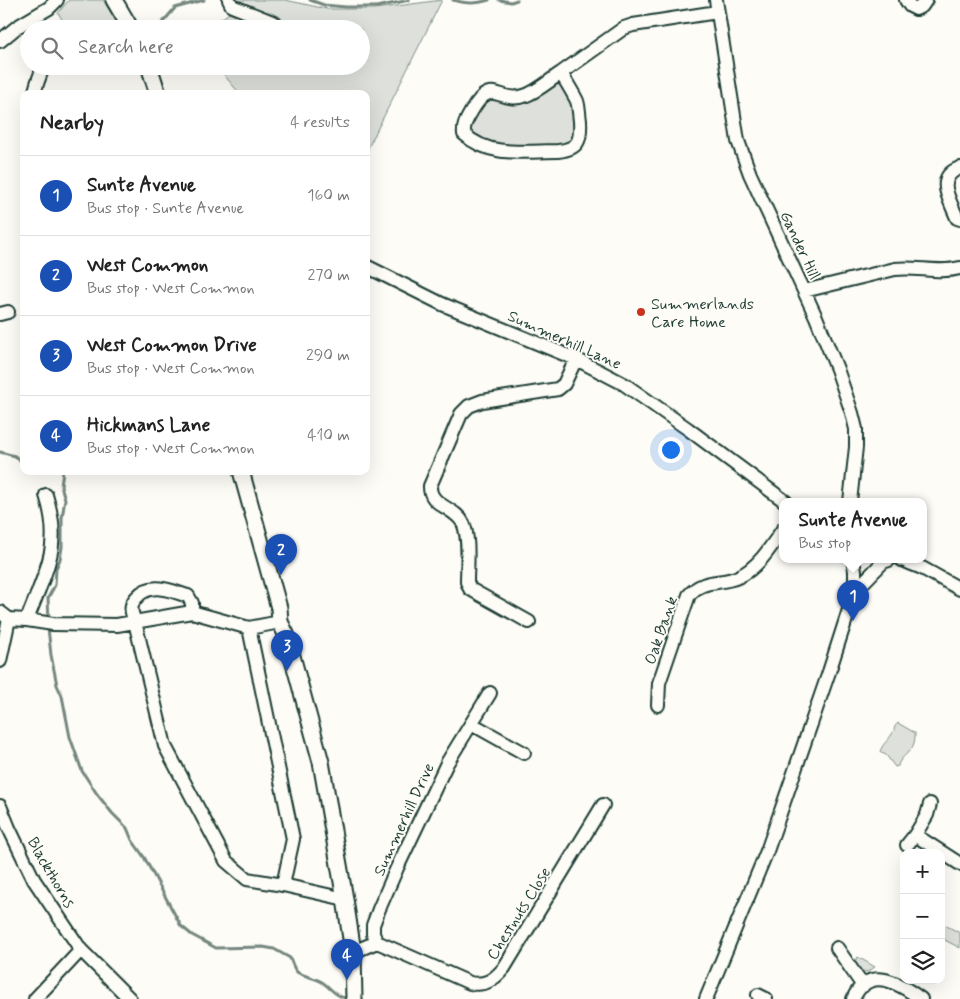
<!DOCTYPE html>
<meta charset="utf-8">
<style>
body{margin:0;font-family:Mynerve,sans-serif;background:#f6f6f6;color:#222}
.controls{position:absolute;right:15px;bottom:15px;display:grid;overflow:hidden;border-radius:10px;box-shadow:0 5px 20px #0002}
.controls button{width:45px;height:45px;display:grid;place-items:center;padding:0;border:0;border-bottom:1px solid #e0e0e0;background:#fff;color:#222;font:25px sans-serif}
.you{position:absolute;left:670px;top:449px;width:18px;height:18px;margin:-12px;border:4px solid #fff;border-radius:50%;background:#1a73e8;box-shadow:0 0 0 8px #1a73e833}
.badge{display:grid;place-items:center;width:32px;height:32px;border-radius:50%;background:#1a73e8;color:#fff;font-size:16px;font-weight:700}
.pin{position:absolute;translate:-50% -41px;filter:drop-shadow(0 1px 2px #0008)}
.pin::after{content:'';position:absolute;top:26px;width:18px;height:15px;background:inherit;clip-path:polygon(0 0,100% 0,50% 100%)}
.popup{position:absolute;left:779px;top:498px;width:148px;height:65px;box-sizing:border-box;display:grid;place-content:center;border-radius:10px;background:#fff;filter:drop-shadow(0 1px 4px #0005);font-size:16px;white-space:nowrap;color:#767676}
.popup b{font-size:19px;color:#222}
.popup::after{content:'';position:absolute;left:50%;top:100%;margin-left:-10px;border:10px solid transparent;border-top-color:#fff}
.list{margin:0;padding:0;list-style:none}
h2{display:flex;justify-content:space-between;align-items:center;height:65px;margin:0;padding:0 20px;font-size:21px}
h2 small{font-size:16px;font-weight:400;color:#767676}
.list li{display:grid;grid-template-columns:32px 1fr auto;gap:15px;align-items:center;box-sizing:border-box;height:80px;padding:0 20px;border-top:1px solid #e0e0e0}
.list b{display:block;font-size:19px;white-space:nowrap}
.list p{margin:0;font-size:16px;white-space:nowrap;color:#767676}
.list em{font-size:16px;font-style:normal;color:#767676}
.icon{flex:none;width:28px;height:28px;fill:none;stroke:currentColor;stroke-width:2;stroke-linecap:round;stroke-linejoin:round}
.map{position:relative;flex:none;width:960px;height:999px;overflow:hidden}
.search{position:absolute;background:#fff;box-shadow:0 5px 20px #0002;left:20px;top:20px;width:350px;height:55px;display:flex;align-items:center;gap:12px;box-sizing:border-box;padding:0 18px;border-radius:28px;color:#767676;font-size:19px}
.panel{position:absolute;background:#fff;box-shadow:0 5px 20px #0002;left:20px;top:90px;width:350px;height:385px;border-radius:10px}
.map>svg:first-child{display:block}
.green{fill:#dde0db;stroke:#7e8e88}
.lines{fill:none;stroke-linecap:round;stroke-linejoin:round}
.stream{stroke:#75877f;stroke-width:3}
.minor-casing{stroke:#1f3d34;stroke-width:16}
.major-casing{stroke:#1f3d34;stroke-width:19}
.minor{stroke:#fdfcf7;stroke-width:12}
.major{stroke:#fdfcf7;stroke-width:15}
.poi-dot{fill:#c8321e;stroke:#fdfcf7;stroke-width:2}
.labels{text-anchor:middle;stroke-width:4;stroke-linejoin:round;paint-order:stroke}
.street-label{font-size:16px;fill:#1f3d34;stroke:#fdfcf7}
.poi-label{font-size:16px;fill:#1f3d34;stroke:#fdfcf7;text-anchor:start}
</style>
<div class="map">
<svg width="960" height="999" viewBox="0 0 960 999">
<rect width="100%" height="100%" fill="#fdfcf7"/>
<filter id="ink" filterUnits="userSpaceOnUse"><feTurbulence type="fractalNoise" baseFrequency=".02" numOctaves="2"/><feDisplacementMap in="SourceGraphic" scale="10" xChannelSelector="R" yChannelSelector="G"/><feConvolveMatrix kernelMatrix="1 2 1 2 8 2 1 2 1" color-interpolation-filters="sRGB"/></filter>
<g filter="url(#ink)">
<path class="green" d="M69 0H103L121 29H85L67 27 58 13Z
M223 0H285L327 9H374L442 0 366 152V94H240L220 70 225 66H361V29H213L211 26 232 11Z
M555 81H561L574 102 577 131 569 145 500 148 469 132V122L484 98 524 101Z
M898 723 915 733C916 754 901 753 898 766L895 767 886 755 880 752C882 744 888 741 892 734 895 730 893 727 898 723Z
M941 923 960 933V948L941 938Z
M858 957 875 967 867 972 858 970 855 961Z"/>
<g class="lines">
<path class="stream" d="M310 0 324 5 346 7H377L409 0
M453 0C467 4 476 4 489 0
M499 0 511 2 517 0
M157 29 175 8 204 0
M0 452 15 456 24 464
M49 621 48 598 55 585 56 569 60 559 62 547V518L65 499 61 486 63 471
M48 628 51 655 57 685 62 696 70 737 82 771 97 794 112 813 127 828 132 840 144 857 181 926 192 935 216 948 263 947 274 949 290 958C292 962 293 968 297 972 302 976 314 977 322 982 331 988 335 996 345 998"/>
<g class="minor-casing">
<path id="minor" d="M229 0 232 6 275 23
M716 0 738 141 750 174 816 317 837 369 852 413 856 429V447L850 502
M906 0 910 6 916 9 922 6 926 0
M0 41 17 27 49 8 57 0
M561 73C566 82 572 91 577 101 579 107 579 114 580 121 581 140 579 149 558 151 527 151 489 158 464 134 463 125 467 119 471 112 492 75 498 104 524 96 537 92 550 80 561 73Z
M561 73 624 28 633 25 717 12
M35 94C35 84 41 76 43 66
M960 168C934 177 950 200 957 218L960 219
M366 266 442 304 576 359 624 384 688 429 786 502
M804 291 895 269C917 266 938 274 960 268
M0 314 8 312
M902 560 922 568 960 589
M855 591 883 562 889 560
M0 612 9 619 27 620 53 624 117 625 192 612 249 628 280 622
M192 612V603L188 596C171 591 151 581 137 597 129 605 131 612 135 622L165 746 226 861 247 879 283 885 345 899
M27 620C35 598 50 567 52 545 54 529 51 511 46 495
M529 622 470 589 467 582C467 566 470 538 463 523 455 507 429 506 430 486L461 414 469 406 482 401 558 389 564 384 576 359
M249 628 293 839 283 885
M0 661 9 619
M658 705 659 683 689 595C704 578 720 585 738 577 758 568 771 547 783 529
M472 724 524 753
M930 804 927 815 915 835 960 864
M0 806 9 828 34 880 81 950 130 999
M907 845 915 835
M377 942 470 983C485 986 494 980 504 968L603 805
M837 948 863 986
M353 952 377 942 373 934V925L379 909 397 868 447 763 490 693
M758 995 766 999
M35 999 81 950
M706 999 767 851 829 672 855 591V571L853 560
M853 999C869 964 899 983 921 999"/>
</g>
<g class="major-casing">
<path id="major" d="M114 0 131 29
M149 66 158 94
M241 471 279 608 280 622 286 634 321 762 345 899 353 952 354 999"/>
</g>
<use href="#minor" class="minor"/>
<use href="#major" class="major"/>
</g>
</g>
<circle class="poi-dot" cx="641" cy="312" r="5"/>
<g class="labels">
<g class="street-label">
<text transform="translate(801 245) rotate(65)" y="6">Gander Hill</text>
<text transform="translate(565 339) rotate(24)" y="6">Summerhill Lane</text>
<text transform="translate(660 630) rotate(-71)" y="6">Oak Bank</text>
<text transform="translate(403 819) rotate(-65)" y="6">Summerhill Drive</text>
<text transform="translate(52 872) rotate(60)" y="6">Blackthorns</text>
<text transform="translate(518 913) rotate(-58)" y="6">Chestnuts Close</text>
</g>
<g class="poi-label">
<text x="651" y="309">Summerlands<tspan x="651" dy="18">Care Home</tspan></text>
</g>
</g>
</svg>
<div class="controls">
<button>+</button>
<button>−</button>
<button><svg class="icon" aria-label="layers" viewBox="0 0 24 24"><path d="M12 4l9 5-9 5-9-5zM3 14l9 5 9-5"/></svg></button>
</div>
<div class="you"></div>
<div class="pin badge" style="left:853px;top:621px;background:#1a4fb4">1</div>
<div class="popup"><b>Sunte Avenue</b>Bus stop</div>
<div class="pin badge" style="left:281px;top:575px;background:#1a4fb4">2</div>
<div class="pin badge" style="left:287px;top:671px;background:#1a4fb4">3</div>
<div class="pin badge" style="left:347px;top:980px;background:#1a4fb4">4</div>
<div class="search"><svg class="icon" aria-label="search" viewBox="0 0 24 24"><circle cx="10" cy="10" r="6"/><path d="M15 15l6 6"/></svg>Search here</div>
<section class="panel">
<h2>Nearby<small>4 results</small></h2>
<ul class="list">
<li><span class="badge" style="background:#1a4fb4">1</span><div><b>Sunte Avenue</b><p>Bus stop · Sunte Avenue</p></div><em>160 m</em></li>
<li><span class="badge" style="background:#1a4fb4">2</span><div><b>West Common</b><p>Bus stop · West Common</p></div><em>270 m</em></li>
<li><span class="badge" style="background:#1a4fb4">3</span><div><b>West Common Drive</b><p>Bus stop · West Common</p></div><em>290 m</em></li>
<li><span class="badge" style="background:#1a4fb4">4</span><div><b>Hickmans Lane</b><p>Bus stop · West Common</p></div><em>410 m</em></li>
</ul>
</section>
</div>
